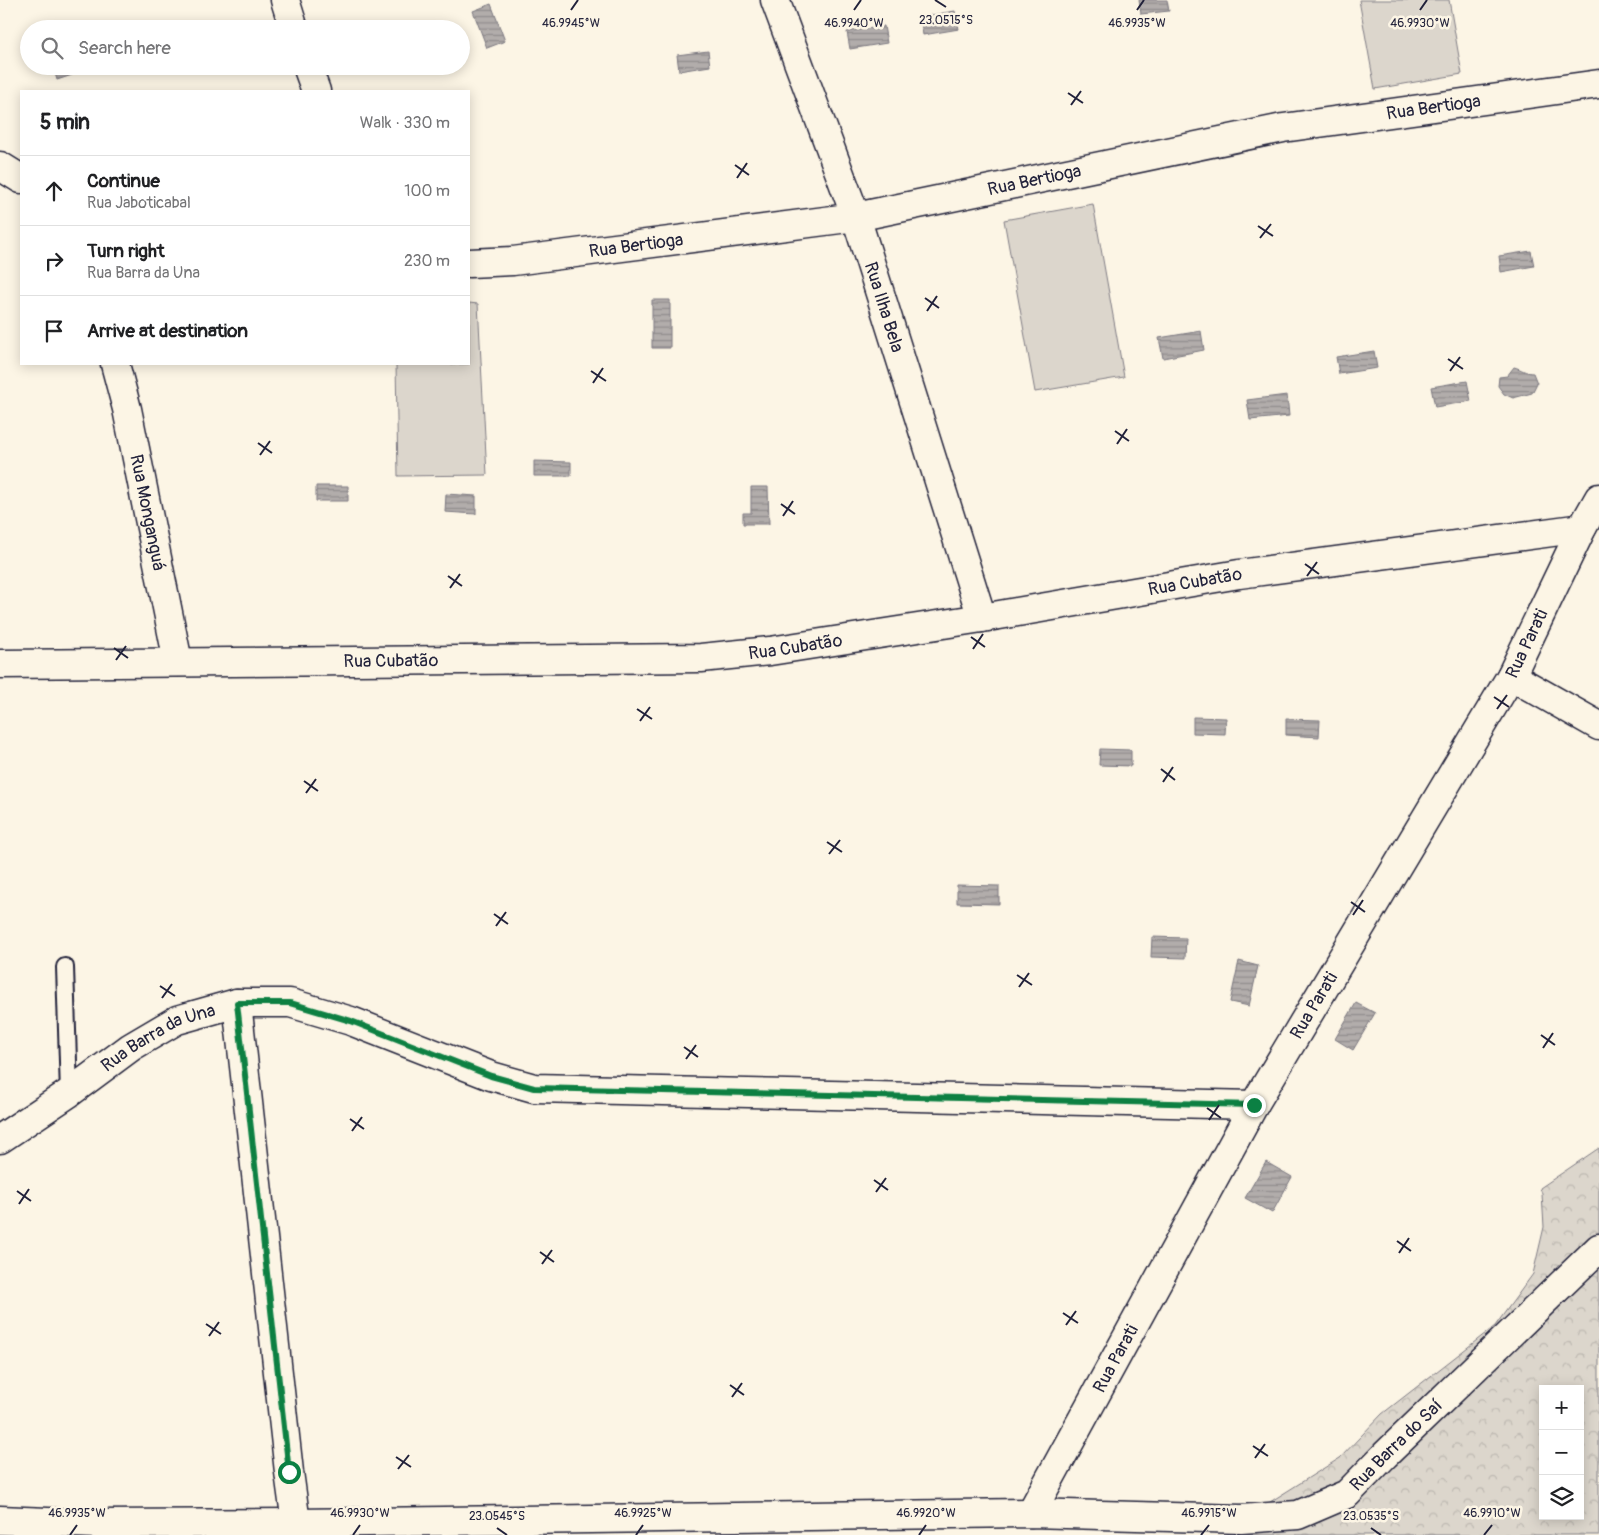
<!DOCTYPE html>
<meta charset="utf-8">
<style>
body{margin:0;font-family:Pangolin,sans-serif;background:#f6f6f6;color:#202124}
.controls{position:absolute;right:15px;bottom:15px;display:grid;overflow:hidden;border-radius:0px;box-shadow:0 2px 12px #0003}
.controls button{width:45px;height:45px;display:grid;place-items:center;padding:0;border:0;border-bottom:1px solid #e0e0e0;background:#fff;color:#202124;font:25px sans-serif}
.stop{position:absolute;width:15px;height:15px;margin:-11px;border:4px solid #0b8043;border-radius:50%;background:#fff}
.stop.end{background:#0b8043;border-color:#fff;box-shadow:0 1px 5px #0008}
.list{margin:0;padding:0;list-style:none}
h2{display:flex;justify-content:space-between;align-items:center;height:65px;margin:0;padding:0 20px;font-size:21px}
h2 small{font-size:16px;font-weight:400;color:#757577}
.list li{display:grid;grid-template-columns:32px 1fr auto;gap:15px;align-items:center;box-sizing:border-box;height:70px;padding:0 20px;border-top:1px solid #e0e0e0}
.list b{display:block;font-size:19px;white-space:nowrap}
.list p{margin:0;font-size:16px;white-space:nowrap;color:#757577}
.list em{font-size:16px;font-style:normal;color:#757577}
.icon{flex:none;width:28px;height:28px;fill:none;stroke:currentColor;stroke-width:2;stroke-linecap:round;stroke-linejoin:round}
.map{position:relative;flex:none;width:1599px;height:1535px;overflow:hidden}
.search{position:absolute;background:#fff;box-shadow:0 2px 12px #0003;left:20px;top:20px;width:450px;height:55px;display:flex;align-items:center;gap:12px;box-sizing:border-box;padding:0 18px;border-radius:28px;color:#757577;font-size:19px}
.panel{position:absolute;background:#fff;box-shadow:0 2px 12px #0003;left:20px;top:90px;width:450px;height:275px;border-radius:0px}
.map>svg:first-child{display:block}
.grass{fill:#dcd6cc;stroke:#7f7c84}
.forest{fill:url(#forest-crowns);stroke:#7f7c84;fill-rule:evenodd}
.water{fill:url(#water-rules);stroke:#78757e}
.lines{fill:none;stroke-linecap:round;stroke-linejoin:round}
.lane-casing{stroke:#22223b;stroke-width:20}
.street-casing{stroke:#22223b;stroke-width:31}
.lane{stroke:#fcf5e5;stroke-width:16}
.street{stroke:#fcf5e5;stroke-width:28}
.route{stroke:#0b8043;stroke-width:6}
.ticks{fill:none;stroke:#22223b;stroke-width:2}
.labels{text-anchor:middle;stroke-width:5;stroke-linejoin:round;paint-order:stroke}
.street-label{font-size:18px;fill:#22223b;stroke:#fcf5e5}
.ticks-label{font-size:12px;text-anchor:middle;fill:#22223b;stroke:#fcf5e5;stroke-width:5;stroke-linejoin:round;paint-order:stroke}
</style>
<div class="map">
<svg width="1599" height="1535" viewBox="0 0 1599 1535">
<defs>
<pattern id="forest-crowns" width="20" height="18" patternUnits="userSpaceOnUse" patternTransform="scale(1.25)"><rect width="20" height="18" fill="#dcd6cc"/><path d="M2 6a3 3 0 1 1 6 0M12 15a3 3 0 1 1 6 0" fill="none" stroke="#bcb7b0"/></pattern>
<pattern id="water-rules" width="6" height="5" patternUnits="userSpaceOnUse" patternTransform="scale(1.25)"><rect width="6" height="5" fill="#b2adab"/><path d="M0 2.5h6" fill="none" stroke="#908c8c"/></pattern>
</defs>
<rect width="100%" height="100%" fill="#fcf5e5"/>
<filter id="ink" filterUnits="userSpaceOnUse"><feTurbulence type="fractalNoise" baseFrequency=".02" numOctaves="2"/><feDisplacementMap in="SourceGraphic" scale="10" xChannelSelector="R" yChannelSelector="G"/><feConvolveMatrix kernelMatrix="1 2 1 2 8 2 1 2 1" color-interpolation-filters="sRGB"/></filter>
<g filter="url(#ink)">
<path class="grass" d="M1359 0H1449L1462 74 1375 89Z
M1093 204 1124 377 1035 392 1004 220Z
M469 303 478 304 487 475 398 476 396 364H469Z"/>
<path class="forest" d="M1599 1148V1535H1227L1235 1524 1340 1458 1382 1414 1495 1326 1533 1274 1544 1227 1542 1194 1540 1188ZM1543 1389H1580V1516H1543Z"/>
<path class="water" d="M1139 0H1167L1169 11 1141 14Z
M491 4 505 41 487 48 473 11Z
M955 11 959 29 923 35 920 17Z
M884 26 887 43 850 49 847 32Z
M708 51 710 66 679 71 677 55Z
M53 66H69L72 75 57 80Z
M1531 251 1534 266 1501 272 1499 256Z
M652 300H670V348H652Z
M1201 331 1204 350 1163 358 1159 338Z
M1374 351 1377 368 1339 374 1336 357Z
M1514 367C1522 369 1525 373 1533 373L1537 383 1532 393 1513 398 1504 394 1498 386 1499 377 1507 376Z
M1467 381 1471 401 1435 407 1431 387Z
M1287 395 1289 416 1250 420 1247 400Z
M534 461 571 462V476H534Z
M316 486H348V501H316Z
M751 487H768L769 524H743V513H751Z
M446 494 476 496V514L445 512Z
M1193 717 1226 718 1225 734 1193 733Z
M1286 719 1320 720 1319 737 1286 735Z
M1100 749 1131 750V766L1099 765Z
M957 885 999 886V904L957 903Z
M1152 937 1186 938 1185 958 1151 957Z
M1239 961 1258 966 1249 1006 1230 1002Z
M1356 1003 1375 1013 1353 1050 1335 1039Z
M1266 1162 1292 1177 1272 1213 1245 1198Z"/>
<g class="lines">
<g class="lane-casing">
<path id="lane" d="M65 967 69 1093"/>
</g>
<g class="street-casing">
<g id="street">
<path d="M285 0 294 29"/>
<path id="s1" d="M775 0 856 217 982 618"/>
<path d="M307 66 316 91"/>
<path d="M0 166 21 179"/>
<path id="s2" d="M469 263 513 261 856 217 1283 128 1599 84"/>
<path id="s3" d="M115 364 127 409 178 662"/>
<path id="s4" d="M0 664 701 658 770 651 982 618 1239 574 1582 528"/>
<path d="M1511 676 1599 726"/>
<path d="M237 1003 289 1472 296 1523"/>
<path id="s5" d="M0 1139 69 1093 131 1047 177 1020 237 1003H290L351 1021 491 1076 534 1088 1254 1105"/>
<path id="s6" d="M1031 1513 1254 1105 1511 676 1582 528 1599 498"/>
<path id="s7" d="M0 1520 95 1524 296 1523 1031 1513 1241 1519 1298 1515 1347 1494 1385 1455 1599 1248"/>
</g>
</g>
<use href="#lane" class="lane"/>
<use href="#street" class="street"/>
</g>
</g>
<g class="lines" filter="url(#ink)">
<path class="route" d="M289 1472 237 1003H290L351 1021 491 1076 534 1088 1254 1105"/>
</g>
<path class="ticks" d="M935 0 946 7M571 10 578 0M854 10 861 0M1137 10 1144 0M1420 10 1427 0M1068 93 1083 103M1071 105 1081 91M735 165 749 175M737 178 747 163M1258 226 1273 236M1260 238 1271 224M925 298 939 308M927 311 937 296M1448 359 1463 369M591 371 606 381M1450 371 1460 357M593 383 603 368M1115 431 1129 441M258 443 272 453M1117 444 1127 429M260 455 270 441M781 504 795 514M783 516 793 501M1305 564 1319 574M448 576 462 586M1307 576 1317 562M450 588 460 574M971 637 985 647M114 648 128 658M973 649 983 634M116 660 126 646M1494 697 1509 707M637 709 652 719M1497 709 1507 695M640 721 650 707M1161 769 1175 780M304 781 318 791M1163 782 1173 767M306 793 316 779M827 842 842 852M829 854 840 840M1351 902 1365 912M494 914 508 924M1353 915 1363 900M496 926 506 912M1017 975 1032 985M160 986 175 996M1019 987 1029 973M162 998 172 984M1541 1035 1555 1045M684 1047 698 1057M1543 1048 1553 1033M686 1059 696 1045M1207 1108 1221 1118M350 1119 364 1129M1209 1120 1219 1105M352 1131 362 1117M874 1180 888 1190M17 1191 31 1201M876 1192 886 1178M19 1204 29 1189M1397 1241 1411 1251M540 1252 554 1262M1399 1253 1409 1238M542 1264 552 1250M1063 1313 1078 1323M206 1324 221 1334M1066 1325 1076 1311M209 1336 219 1322M730 1385 744 1395M732 1397 742 1383M1253 1446 1268 1456M396 1457 411 1467M1255 1458 1265 1444M398 1469 409 1455M497 1528 507 1535M1371 1528 1381 1535M70 1535 77 1525M353 1535 360 1525M636 1535 643 1525M919 1535 926 1525M1201 1535 1209 1525M1484 1535 1492 1525"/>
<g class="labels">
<g class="street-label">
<text dy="6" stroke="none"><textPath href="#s2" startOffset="978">Rua Bertioga</textPath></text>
<text dy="6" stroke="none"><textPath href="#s2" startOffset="572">Rua Bertioga</textPath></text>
<text dy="6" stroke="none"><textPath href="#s2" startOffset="168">Rua Bertioga</textPath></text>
<text dy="6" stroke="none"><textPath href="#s1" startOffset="326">Rua Ilha Bela</textPath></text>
<text dy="6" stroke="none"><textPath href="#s3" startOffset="152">Rua Monganguá</textPath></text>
<text dy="6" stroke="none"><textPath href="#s4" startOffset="1201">Rua Cubatão</textPath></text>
<text dy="6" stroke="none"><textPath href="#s6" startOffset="1001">Rua Parati</textPath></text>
<text dy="6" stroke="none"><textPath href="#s4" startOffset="796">Rua Cubatão</textPath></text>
<text dy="6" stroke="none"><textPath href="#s4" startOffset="391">Rua Cubatão</textPath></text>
<text dy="6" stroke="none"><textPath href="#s6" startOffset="581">Rua Parati</textPath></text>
<text dy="6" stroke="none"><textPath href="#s5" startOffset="189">Rua Barra da Una</textPath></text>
<text dy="6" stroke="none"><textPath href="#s6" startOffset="176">Rua Parati</textPath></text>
<text dy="6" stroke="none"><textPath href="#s7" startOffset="1421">Rua Barra do Saí</textPath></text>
</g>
</g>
<g class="ticks-label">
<text x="946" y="24">23.0515°S</text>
<text x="571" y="27">46.9945°W</text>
<text x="854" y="27">46.9940°W</text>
<text x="1137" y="27">46.9935°W</text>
<text x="1420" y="27">46.9930°W</text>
<text x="77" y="1517">46.9935°W</text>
<text x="360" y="1517">46.9930°W</text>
<text x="643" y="1517">46.9925°W</text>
<text x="926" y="1517">46.9920°W</text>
<text x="1209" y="1517">46.9915°W</text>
<text x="1492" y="1517">46.9910°W</text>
<text x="497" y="1520">23.0545°S</text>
<text x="1371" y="1520">23.0535°S</text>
</g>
</svg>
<div class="controls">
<button>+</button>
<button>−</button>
<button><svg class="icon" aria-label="layers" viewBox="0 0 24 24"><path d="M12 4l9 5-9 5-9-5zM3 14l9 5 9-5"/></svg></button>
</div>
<div class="stop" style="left:289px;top:1472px"></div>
<div class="stop end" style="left:1254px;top:1105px"></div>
<div class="search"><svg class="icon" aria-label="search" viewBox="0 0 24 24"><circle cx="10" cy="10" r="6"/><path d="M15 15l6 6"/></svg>Search here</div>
<section class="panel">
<h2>5 min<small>Walk · 330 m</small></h2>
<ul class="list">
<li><svg class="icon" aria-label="ahead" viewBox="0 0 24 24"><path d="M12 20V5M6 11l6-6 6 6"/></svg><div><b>Continue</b><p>Rua Jaboticabal</p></div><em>100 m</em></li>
<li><svg class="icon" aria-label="right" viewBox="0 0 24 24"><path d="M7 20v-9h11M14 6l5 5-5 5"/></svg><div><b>Turn right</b><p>Rua Barra da Una</p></div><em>230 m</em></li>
<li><svg class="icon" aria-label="arrive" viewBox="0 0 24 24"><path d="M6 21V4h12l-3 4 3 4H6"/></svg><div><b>Arrive at destination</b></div></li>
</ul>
</section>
</div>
